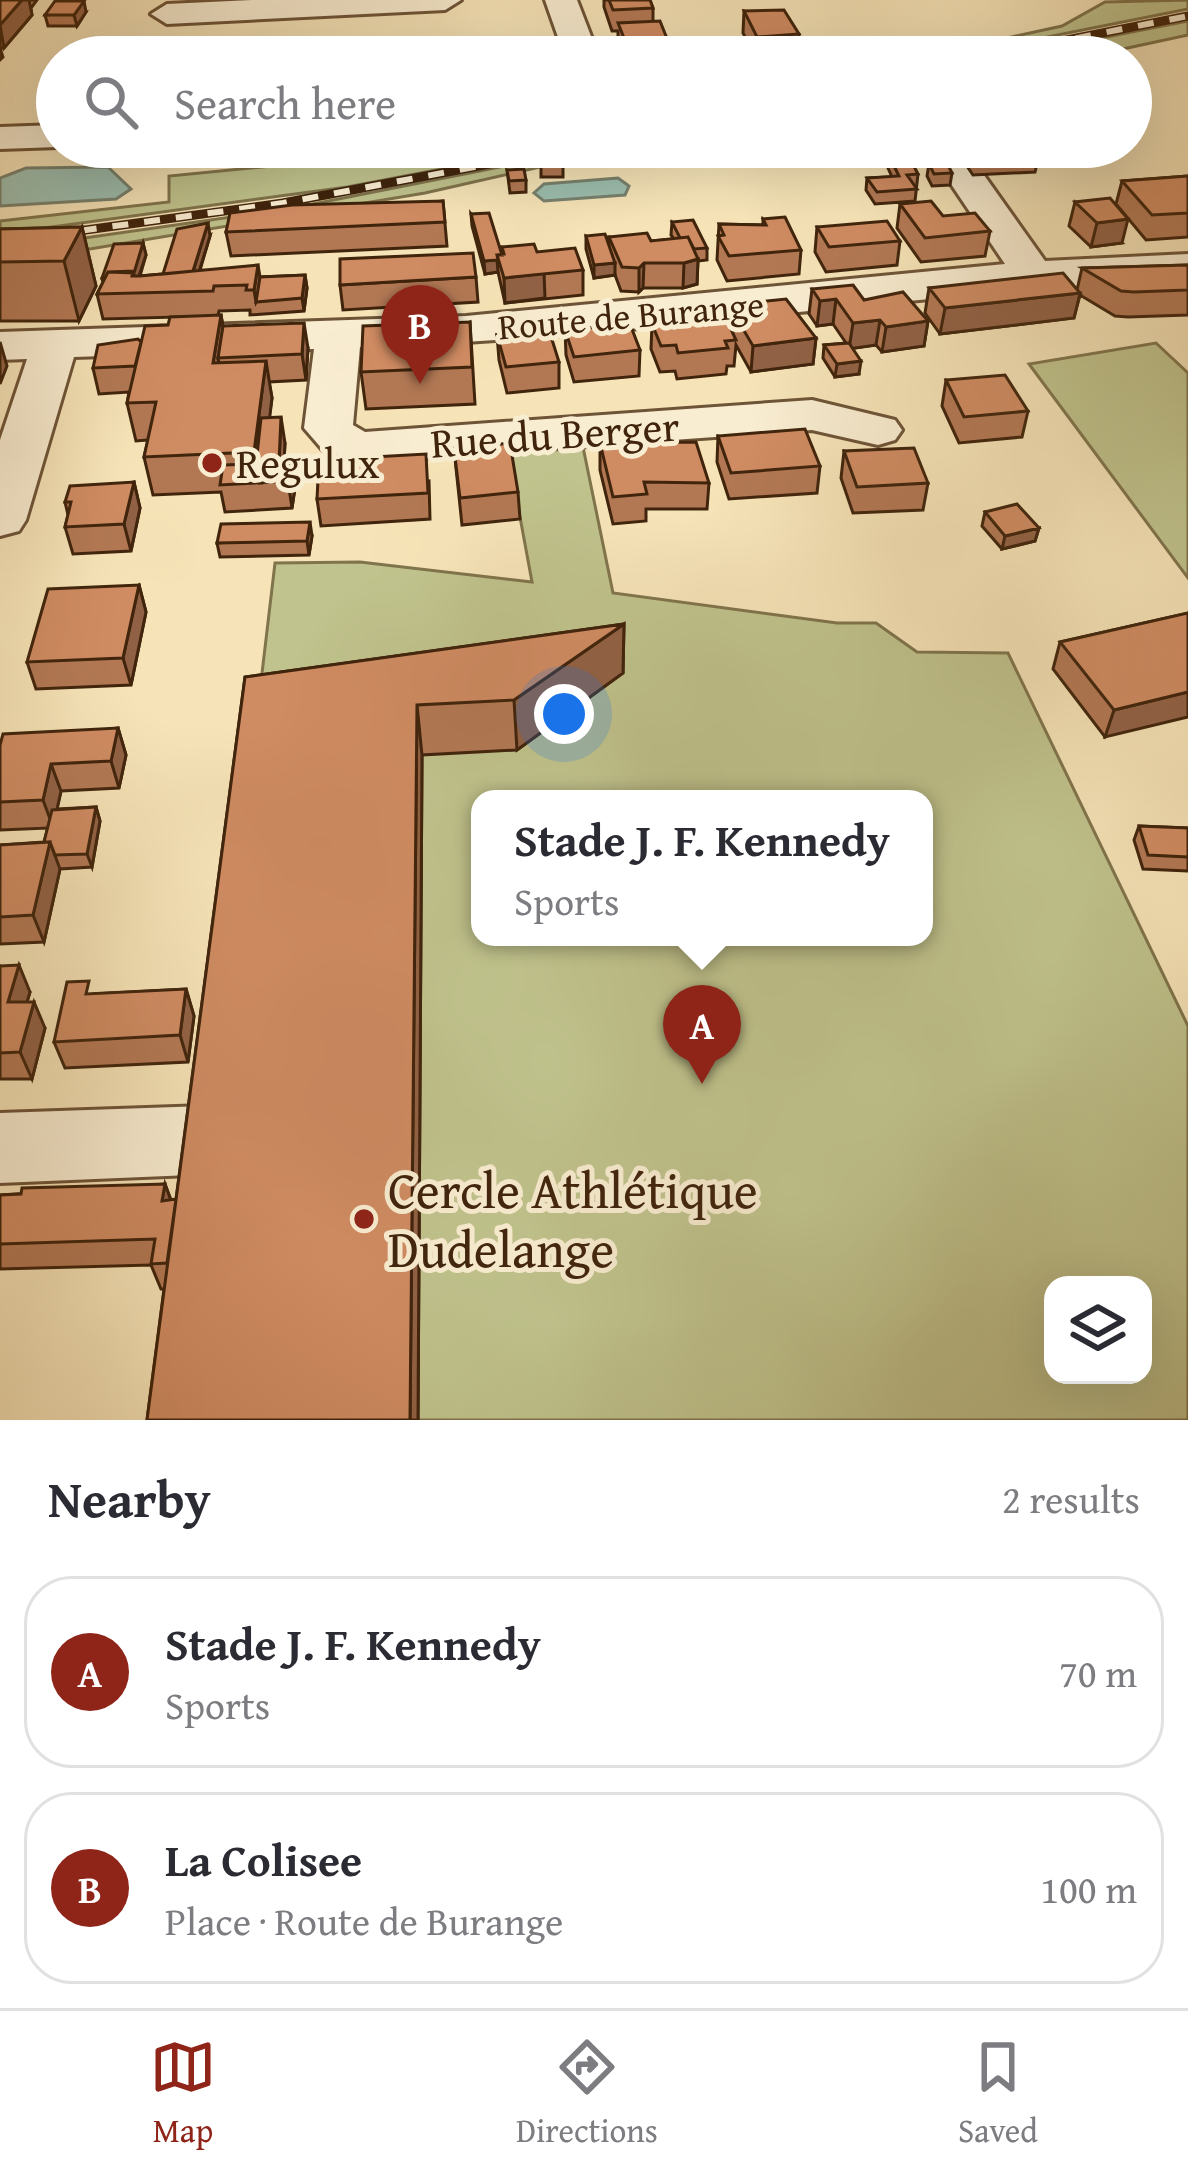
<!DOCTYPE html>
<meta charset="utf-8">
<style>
body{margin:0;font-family:"Gentium Book Plus",serif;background:#f2f2f3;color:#2b2b33}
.controls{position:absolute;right:36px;bottom:36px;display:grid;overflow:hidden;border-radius:24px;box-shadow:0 12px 48px #0002}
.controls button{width:108px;height:108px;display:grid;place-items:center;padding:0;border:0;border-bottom:3px solid #e1e1e2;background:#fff;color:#2b2b33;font:60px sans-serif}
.you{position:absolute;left:564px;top:714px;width:42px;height:42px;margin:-30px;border:9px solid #fff;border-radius:50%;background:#1a73e8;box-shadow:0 0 0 18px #1a73e833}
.badge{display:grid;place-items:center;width:78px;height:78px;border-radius:50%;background:#8f2418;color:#fff;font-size:39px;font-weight:700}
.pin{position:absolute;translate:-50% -99px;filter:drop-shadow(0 3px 6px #0008)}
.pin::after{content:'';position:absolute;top:63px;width:42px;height:36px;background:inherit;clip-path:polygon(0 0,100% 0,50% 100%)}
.popup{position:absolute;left:471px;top:790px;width:462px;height:156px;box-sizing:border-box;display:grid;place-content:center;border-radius:24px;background:#fff;filter:drop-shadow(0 3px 9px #0005);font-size:39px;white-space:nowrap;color:#7c7c81}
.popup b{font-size:45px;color:#2b2b33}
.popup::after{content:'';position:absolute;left:50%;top:100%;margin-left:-24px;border:24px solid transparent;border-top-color:#fff}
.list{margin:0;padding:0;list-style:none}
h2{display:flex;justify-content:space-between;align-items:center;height:156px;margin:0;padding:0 48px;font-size:51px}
h2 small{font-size:39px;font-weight:400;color:#7c7c81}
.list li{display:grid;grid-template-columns:78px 1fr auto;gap:36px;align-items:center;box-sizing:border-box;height:192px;margin:0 24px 24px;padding:0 24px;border:3px solid #e1e1e2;border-radius:48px}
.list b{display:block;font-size:45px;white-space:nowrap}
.list p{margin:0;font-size:39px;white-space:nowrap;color:#7c7c81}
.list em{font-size:39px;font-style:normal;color:#7c7c81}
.icon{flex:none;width:66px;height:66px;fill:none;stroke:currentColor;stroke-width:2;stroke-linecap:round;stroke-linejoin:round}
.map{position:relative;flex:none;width:1188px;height:1420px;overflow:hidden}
.search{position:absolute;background:#fff;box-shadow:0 12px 48px #0002;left:36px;right:36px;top:36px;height:132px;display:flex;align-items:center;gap:30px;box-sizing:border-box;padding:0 42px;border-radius:66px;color:#7c7c81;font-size:45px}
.sheet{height:588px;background:#fff}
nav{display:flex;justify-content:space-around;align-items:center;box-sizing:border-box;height:168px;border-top:3px solid #e1e1e2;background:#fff;font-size:33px;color:#7c7c81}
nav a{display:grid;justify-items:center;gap:6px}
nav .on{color:#8f2418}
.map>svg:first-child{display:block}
.green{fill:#c0c38d;stroke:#80744c;stroke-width:3;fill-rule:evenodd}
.water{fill:#9dbfb0;stroke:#78816e;stroke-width:3}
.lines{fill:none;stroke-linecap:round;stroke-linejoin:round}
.minor-casing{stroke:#6e5437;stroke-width:6}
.minor{fill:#f9edd1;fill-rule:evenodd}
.rail-far1-casing{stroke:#40240c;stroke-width:9}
.rail-casing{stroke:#40240c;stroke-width:10}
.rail-far1{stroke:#f9edd1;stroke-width:6;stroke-dasharray:16;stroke-linecap:butt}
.rail{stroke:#f9edd1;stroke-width:8;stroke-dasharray:21;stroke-linecap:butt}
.wall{fill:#b27854;stroke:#40240c;stroke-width:3}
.shaded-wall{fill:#916145;stroke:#40240c;stroke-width:3}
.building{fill:#cf8b62;stroke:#40240c;stroke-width:3}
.poi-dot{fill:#8f2418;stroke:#f9edd1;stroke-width:4.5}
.labels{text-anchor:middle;stroke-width:10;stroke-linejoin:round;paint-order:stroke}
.far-street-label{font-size:36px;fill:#40240c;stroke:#f9edd1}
.street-label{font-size:42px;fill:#40240c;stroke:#f9edd1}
.poi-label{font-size:42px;fill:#40240c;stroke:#f9edd1;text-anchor:start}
.near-poi-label{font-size:51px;fill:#40240c;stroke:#f9edd1;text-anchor:start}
</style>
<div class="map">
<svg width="1188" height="1420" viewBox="0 0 1188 1420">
<rect width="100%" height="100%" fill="#f6e4b8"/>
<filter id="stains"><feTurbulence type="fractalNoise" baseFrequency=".00167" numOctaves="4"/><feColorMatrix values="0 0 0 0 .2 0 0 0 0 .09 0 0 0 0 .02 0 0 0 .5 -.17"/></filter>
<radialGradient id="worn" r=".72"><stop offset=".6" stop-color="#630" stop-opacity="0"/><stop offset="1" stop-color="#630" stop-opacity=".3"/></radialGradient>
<path class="green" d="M1188 0V9L947 57H920L1062 26 1105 2Z
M1188 21V35L1123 49 1106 57H1005Z
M467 147H557L347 187 0 234V221L169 202V176Z
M600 147H629L425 193 0 264V250L288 209Z
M1156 343 1188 373V578L1029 364Z
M583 447 613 593 837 623H876L917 652 1008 653 1188 1026V1420H174L275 563 360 562 532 582 508 452ZM480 799H924V937H480ZM1053 1285H1143V1375H1053Z"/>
<path class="water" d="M108 167 131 189 116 199 0 206V178L26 168Z
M618 178 629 186 625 195 544 201 534 193 544 184Z"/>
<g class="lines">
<g class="minor-casing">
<path id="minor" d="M252 0H461L445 10 167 24 151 14 167 4Z
M545 0H577L599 57H565Z
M57 125 58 147 0 149V127Z
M926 147H964L1045 261 1188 254V280C911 292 637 338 360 347L353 425 365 432 812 400 895 420 902 430 895 440 878 445 812 430 363 462 323 450 304 428 314 349 74 357 26 520 19 531 0 536V440L27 359 0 360V332L466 316 1005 264Z
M264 1104 291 1114 302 1138 291 1162 264 1172 0 1183V1113Z"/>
</g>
<use href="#minor" class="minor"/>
<g class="rail-far1-casing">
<path id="rail-far1" d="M981 57 1188 16
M49 235 283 203 580 147"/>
</g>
<g class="rail-casing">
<path id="rail" d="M0 242 70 232"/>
</g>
<use href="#rail-far1" class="rail-far1"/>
<use href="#rail" class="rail"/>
</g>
<path class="wall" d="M0 0H37L31 8 32 15 4 48H0L3 57 0 60Z
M604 0H650L653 8V21L670 46V57H623L618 44V31H612L604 7Z
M744 11 799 34 797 56 755 57 743 33Z
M86 12 77 26H48L45 15Z
M954 147H1028L1038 160 1035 172 973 175Z
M541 153H563V177H541Z
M889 156 918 174 915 201 875 204 866 190 867 178 892 177 888 168Z
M929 164 952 173 950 185 932 186 927 176Z
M507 170 526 180V192L510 193Z
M1188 176V237L1146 240 1116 204 1122 181Z
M443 201 447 246 231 256 226 232Z
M1075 202 1122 243 1091 247 1069 226Z
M900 204 990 231 985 256 921 262 897 228Z
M471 214 502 255V247L537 252 583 270V295L505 303 498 272 485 274 472 226Z
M763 219 801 250 799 274 727 281 717 260 719 224 763 225Z
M672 222 707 248V260L698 261 697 284 683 288H643L639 292 621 291 615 275 594 278 586 249V236L609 247V237L651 241 674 239 671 235Z
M82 227 96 286 79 321H0V229Z
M817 227 900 241 897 265 826 272 815 252Z
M210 236 200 270 260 277 305 275 307 288 304 311 250 315V310L219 311 218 315H221L223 326 308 348 306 380 269 382 272 398 269 418 285 443 284 461 295 488 292 508 225 512 221 492 153 495 144 457 148 440 136 441 127 403 129 392 99 394 93 368 141 342 168 325 176 317 103 319 97 294 103 283 102 278 143 243 146 255 140 276 163 274Z
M1188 265V315L1128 317 1115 316 1080 295 1074 318 940 334 925 313 929 288 1077 290 1082 268Z
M476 277 478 302 343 310 340 285Z
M812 289 864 300 928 321 924 346 882 352 876 345 853 348 859 374 835 377 823 358 824 345 846 343 833 324 817 326 809 314Z
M733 312 816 338 813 364 751 372 736 345 734 366H727L726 374 677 379 675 371 660 372 651 349 652 324 659 323V314L713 315 732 331Z
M470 322 475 404 366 409 361 372Z
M565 330 640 350 639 376 574 382 566 355Z
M497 335 559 362V388L507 393 499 360Z
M946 380 1028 411 1022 437 959 443 942 406Z
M718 436 820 466 817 493 729 499 717 462Z
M600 443 709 483 707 509H646V521L613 524 600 470Z
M454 449 518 492 520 519 462 525Z
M844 451 928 483 923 510 853 513 841 478Z
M429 481 430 519 321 526 317 499Z
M134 482 140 508 131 551 73 554 65 527 68 515 65 502Z
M985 512 1039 528 1035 541 1002 549 982 526Z
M312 536 309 555 220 557 217 543Z
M139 585 146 612 131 685 36 689 27 662Z
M1188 613 1105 737 1053 669 1060 642Z
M624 624 623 673 517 750 422 755 418 1420H147L164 1289H161L151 1265 0 1269V1195L165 1184 171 1200 176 1199 245 677Z
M118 728 126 755 119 788 61 791 57 809 96 807 100 821 92 867 60 869 44 942 0 944V845L44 842 48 828 0 830V745Z
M1139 826 1188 828V871L1143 869 1134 840Z
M0 966 30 992 27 1002 45 1028 32 1079H0Z
M186 989 194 1016 188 1062 65 1068 54 1042 93 994Z"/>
<path class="shaded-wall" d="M22 0H29L32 15 4 48 0 25Z
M84 1 86 12 77 26 74 15Z
M1128 219 1122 243 1091 247 1097 223Z
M208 223 210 236 194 288 192 275Z
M82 227 96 286 79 321 64 261Z
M143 243 146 255 136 285 132 276Z
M698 259 697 284 683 288 684 263Z
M497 260 498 272 485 274 484 261Z
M615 263V275L594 278V265Z
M644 263 643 288 639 292V268Z
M258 265 262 289 256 302 254 290Z
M544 273 545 298 505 303 504 278Z
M305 275 307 288 304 311 302 298Z
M1080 293 1074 318 940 334 945 308Z
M836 299 833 324 817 326 820 301Z
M221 315 227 352 218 358 223 384 213 363Z
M880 320 876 345 849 349 853 323Z
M928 321 924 346 882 352 886 327Z
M304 323 308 348 306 380 302 354Z
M816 338 813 364 751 372 753 346Z
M0 342 7 366 0 384Z
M266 361 272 398 262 483H259L254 452Z
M861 361 859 374 835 377 837 364Z
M281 417 285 443 283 481 279 462Z
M291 461 295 488 292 508 288 481Z
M134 482 140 508 131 551 124 524Z
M310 522 312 536 309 555 307 541Z
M1039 528 1035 541 1002 549 1005 536Z
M139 585 146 612 131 685 123 658Z
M624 624 623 673 517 750 514 700Z
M1188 692V717L1105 737 1114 710Z
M417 705 422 755 418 1420H410Z
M118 728 126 755 119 788 111 761Z
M51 764 61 791 53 827 43 800Z
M96 807 100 821 92 867 87 854Z
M50 842 60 869 44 942 33 915Z
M19 965 30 992 19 1029 8 1002Z
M186 989 194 1016 188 1062 180 1035Z
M34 1002 45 1028 32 1079 20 1052Z
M165 1184 174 1209 162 1201Z"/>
<path class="building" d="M0 0H22L0 25Z
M609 0H650L653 8 613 10Z
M55 1H84L74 15H45Z
M784 10 799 34 757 37 744 11Z
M660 21 670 46 628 48 618 23Z
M964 147H1028L1038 160 975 163Z
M541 153H563V165H541Z
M908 155 918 174 907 175 917 189 877 192 867 178 899 176 889 156Z
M947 163 952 173 934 174 929 164Z
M524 169 526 180 509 181 507 170Z
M1188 176V213L1152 215 1122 181Z
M1110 198 1128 219 1097 223 1075 202Z
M443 201 445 222 226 232 230 213 292 205Z
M931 201 943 216 975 213 990 231 925 238 900 204Z
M489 213 502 255H497L498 260 484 261 471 214Z
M785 217 801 250 729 256 718 236 724 235 719 224 766 225 763 219Z
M693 220 707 248 694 249 688 237 680 238 672 222Z
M887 221 900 241 829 247 817 227Z
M208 223 193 271 163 274 177 229Z
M82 227 64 261 0 262V229Z
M647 233 651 241 688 237 698 259 684 263H644L639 268 622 267 609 237Z
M605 234 615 263 594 265 586 236Z
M143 243 134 273 108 272 105 278H102L114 244Z
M534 244 537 252 575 248 583 270 504 278 497 255 504 254 502 247Z
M473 253 476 277 340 285V259Z
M258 265 254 290H246L247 285 214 286 213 291 97 294 108 272 133 271 132 276H140Z
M1188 265V290L1134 292 1121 291 1082 268Z
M1063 273 1080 293 945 308 929 288Z
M305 275 302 298 256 302 260 277Z
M853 285 864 300 903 292 928 321 886 327 880 320 853 323 836 299 820 301 812 289Z
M786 299 816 338 753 346 733 312 757 302Z
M710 309 713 315 724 314 736 340 725 341 728 348 678 353 676 345 661 346 652 324 663 323 659 314Z
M221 315 213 363 266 361 254 452 144 457 156 402 127 403 145 326 168 325 170 317Z
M470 322 472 367 361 372 363 326Z
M304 323 302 354 218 358 223 326Z
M630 324 640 350 574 357 565 330Z
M549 330 559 362 506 367 497 335Z
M138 339 141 342 135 366 93 368 98 345Z
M849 343 861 361 837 364 824 345Z
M1005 375 1028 411 964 417 946 380Z
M281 417 279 462 291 461 288 481 220 485 223 465 256 464 261 418Z
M805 429 820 466 731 473 718 436Z
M696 442 709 483 644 482 647 494 613 497 600 443Z
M510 443 518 492 460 498 454 449Z
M914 448 928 483 857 487 844 451Z
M426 454 428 493 317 499 319 460Z
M134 482 124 524 65 527 71 502H65L70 486Z
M1017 504 1039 528 1005 536 985 512Z
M310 522 307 541 217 543 221 524Z
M139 585 123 658 27 662 48 589Z
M1188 613V692L1114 710 1060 642Z
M624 624 514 700 417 705 410 1420H147L245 677Z
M118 728 111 761 51 764 43 800 0 802V745L3 734Z
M96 807 87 854 55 855 50 842H44L52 810Z
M1139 826 1188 828V857L1148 855Z
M50 842 33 915 0 917V845Z
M19 965 8 1002H34L20 1052 0 1053V966Z
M89 981 86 994 186 989 180 1035 54 1042 67 982Z
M165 1184 162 1201 176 1199 167 1263 151 1264 155 1239 0 1244V1195L21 1194 22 1188Z"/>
<g class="poi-dot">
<circle cx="212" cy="463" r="12"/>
<circle cx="364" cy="1219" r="12"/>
</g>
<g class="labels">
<g class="far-street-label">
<text transform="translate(631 315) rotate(-5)" y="13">Route de Burange</text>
</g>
<g class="street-label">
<text transform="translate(555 434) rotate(-4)" y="15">Rue du Berger</text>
</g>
<g class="poi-label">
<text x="236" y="478">Regulux</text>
</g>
<g class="near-poi-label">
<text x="388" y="1208">Cercle Athlétique<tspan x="388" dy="59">Dudelange</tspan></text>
</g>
</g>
<rect width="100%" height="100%" filter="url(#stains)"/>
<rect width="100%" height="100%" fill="url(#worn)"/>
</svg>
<div class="controls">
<button><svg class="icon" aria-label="layers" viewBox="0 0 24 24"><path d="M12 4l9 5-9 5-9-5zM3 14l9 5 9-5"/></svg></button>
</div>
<div class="you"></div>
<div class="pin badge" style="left:702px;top:1084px">A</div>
<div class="popup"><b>Stade J. F. Kennedy</b>Sports</div>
<div class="pin badge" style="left:420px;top:384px">B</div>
<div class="search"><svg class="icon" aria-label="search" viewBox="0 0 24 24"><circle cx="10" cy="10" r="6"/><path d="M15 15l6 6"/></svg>Search here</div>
</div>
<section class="sheet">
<h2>Nearby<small>2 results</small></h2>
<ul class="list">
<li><span class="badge">A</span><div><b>Stade J. F. Kennedy</b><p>Sports</p></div><em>70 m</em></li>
<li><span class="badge">B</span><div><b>La Colisee</b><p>Place · Route de Burange</p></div><em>100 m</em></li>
</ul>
</section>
<nav>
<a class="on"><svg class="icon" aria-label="map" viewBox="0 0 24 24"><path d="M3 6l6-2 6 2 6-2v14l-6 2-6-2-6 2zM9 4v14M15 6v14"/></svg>Map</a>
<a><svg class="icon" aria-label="directions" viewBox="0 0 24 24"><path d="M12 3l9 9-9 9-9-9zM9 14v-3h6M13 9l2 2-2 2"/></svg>Directions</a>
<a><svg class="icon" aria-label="saved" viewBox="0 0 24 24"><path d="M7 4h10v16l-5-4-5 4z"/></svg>Saved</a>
</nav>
